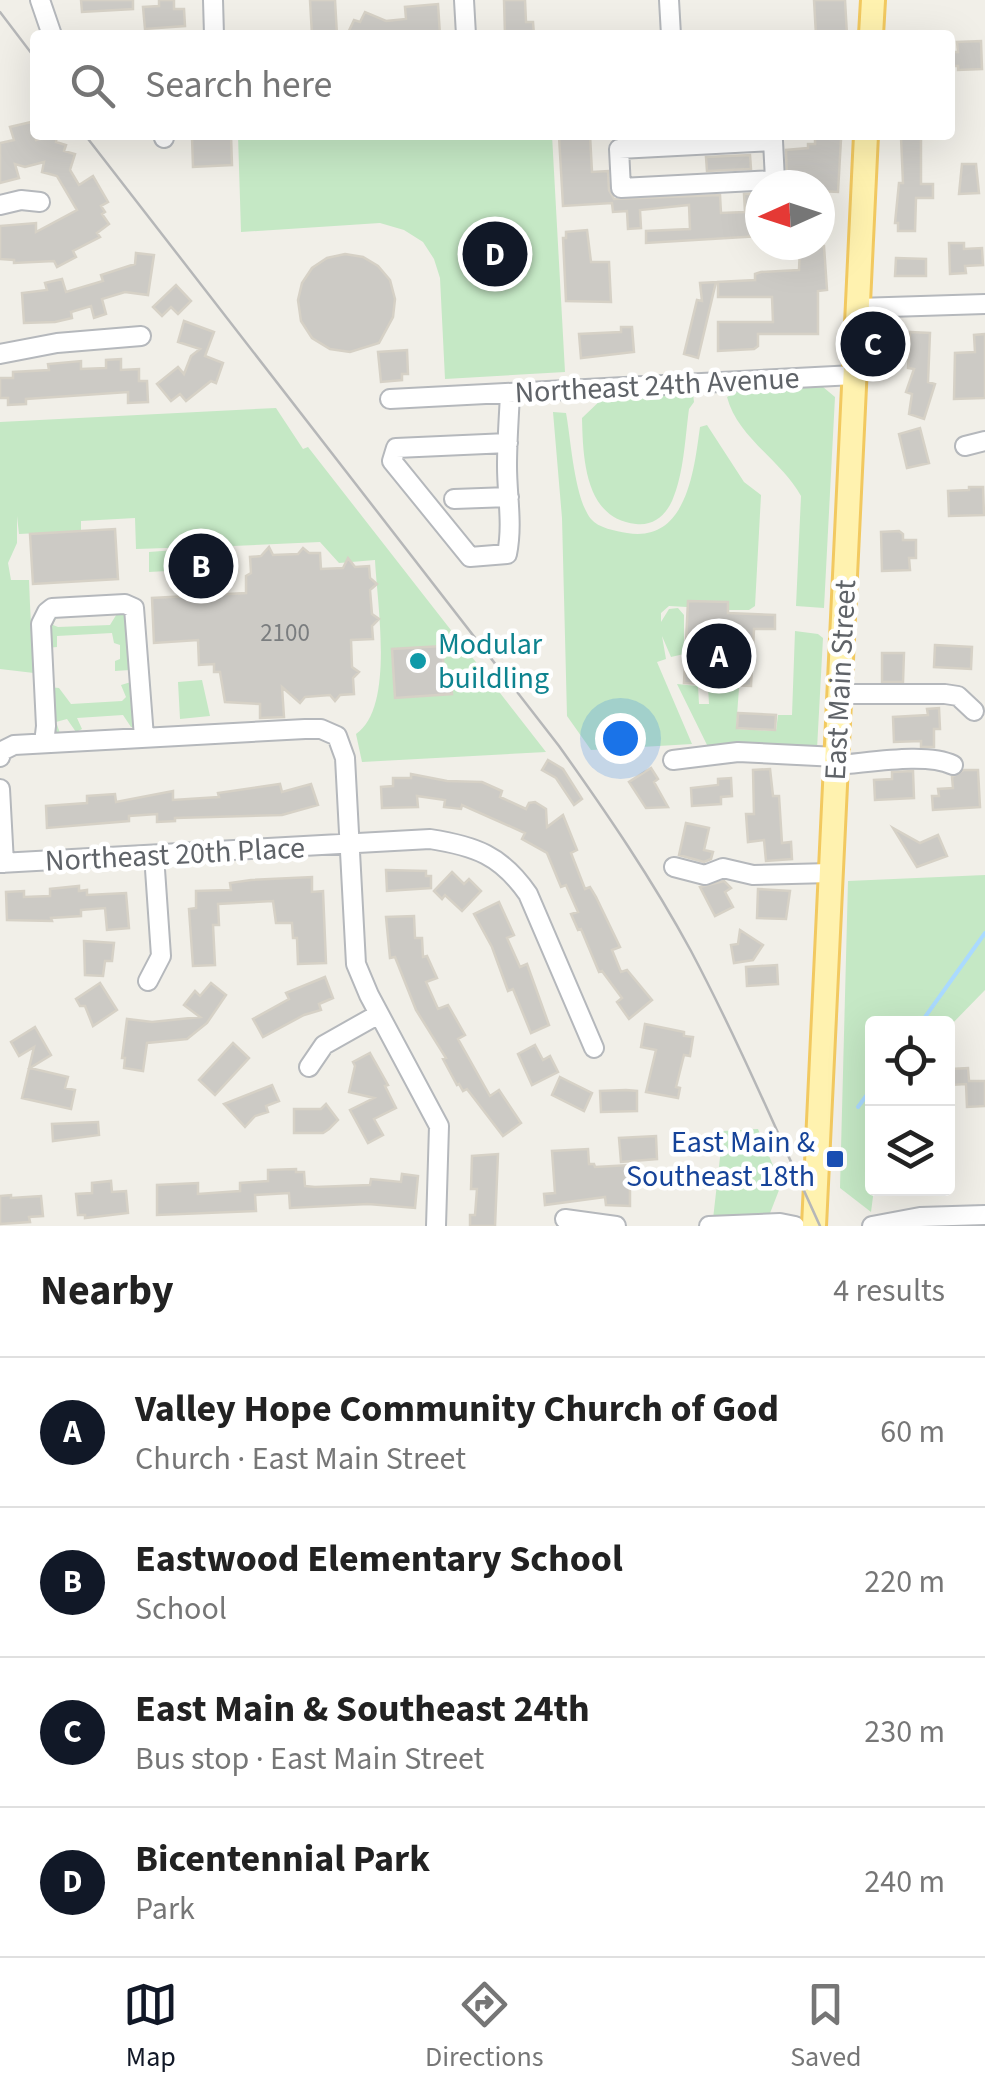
<!DOCTYPE html>
<meta charset="utf-8">
<style>
body{margin:0;font-family:"Source Sans 3",sans-serif;background:#f6f6f6;color:#222}
.controls{position:absolute;right:30px;bottom:30px;display:grid;overflow:hidden;border-radius:10px;box-shadow:0 10px 40px #0002}
.controls button{width:90px;height:90px;display:grid;place-items:center;padding:0;border:0;border-bottom:2px solid #e0e0e0;background:#fff;color:#222;font:50px sans-serif}
.compass{position:absolute;left:745px;top:170px;width:90px;height:90px;border-radius:50%;background:#fff;box-shadow:0 10px 40px #0002;rotate:267deg}
.you{position:absolute;left:620px;top:738px;width:35px;height:35px;margin:-25px;border:8px solid #fff;border-radius:50%;background:#1a73e8;box-shadow:0 0 0 15px #1a73e833}
.badge{display:grid;place-items:center;width:65px;height:65px;border-radius:50%;background:#111827;color:#fff;font-size:32px;font-weight:700}
.pin{position:absolute;translate:-50% -50%;border:5px solid #fff;box-shadow:0 2px 10px #0006}
.list{margin:0;padding:0;list-style:none}
h2{display:flex;justify-content:space-between;align-items:center;height:130px;margin:0;padding:0 40px;font-size:42px}
h2 small{font-size:32px;font-weight:400;color:#767676}
.list li{display:grid;grid-template-columns:65px 1fr auto;gap:30px;align-items:center;box-sizing:border-box;height:150px;padding:0 40px;border-top:2px solid #e0e0e0}
.list b{display:block;font-size:38px;white-space:nowrap}
.list p{margin:0;font-size:32px;white-space:nowrap;color:#767676}
.list em{font-size:32px;font-style:normal;color:#767676}
.icon{flex:none;width:55px;height:55px;fill:none;stroke:currentColor;stroke-width:2;stroke-linecap:round;stroke-linejoin:round}
.map{position:relative;flex:none;width:985px;height:1226px;overflow:hidden}
.search{position:absolute;background:#fff;box-shadow:0 10px 40px #0002;left:30px;right:30px;top:30px;height:110px;display:flex;align-items:center;gap:25px;box-sizing:border-box;padding:0 35px;border-radius:10px;color:#767676;font-size:38px}
.sheet{height:730px;background:#fff}
nav{display:flex;justify-content:space-around;align-items:center;box-sizing:border-box;height:140px;border-top:2px solid #e0e0e0;background:#fff;font-size:28px;color:#767676}
nav a{display:grid;justify-items:center;gap:5px}
nav .on{color:#111827}
.map>svg:first-child{display:block}
.green{fill:#c5e8c5}
.lines{fill:none;stroke-linecap:round;stroke-linejoin:round}
.stream{stroke:#aadaff;stroke-width:4}
.building{fill:#cccac5;stroke:#d6d1c6;stroke-width:2.5}
.minor-casing{stroke:#b5b8bc;stroke-width:22}
.major-casing{stroke:#f2c960;stroke-width:28}
.minor{stroke:#fff;stroke-width:18}
.major{stroke:#fff2af;stroke-width:22}
.tram{stroke:#b6b7b8;stroke-width:2.5}
.culture-dot{fill:#0f9aa8;stroke:#fff;stroke-width:4}
.transit-dot{fill:#1a4fb4;stroke:#fff;stroke-width:4}
.labels{text-anchor:middle;stroke-width:9;stroke-linejoin:round;paint-order:stroke}
.number-label{font-size:25px;fill:#7a7d7f}
.street-label{font-size:30px;fill:#5f6368;stroke:#fff}
.culture-label{font-size:30px;fill:#0d838f;stroke:#fff;text-anchor:start}
.transit-label{font-size:30px;fill:#164399;stroke:#fff;text-anchor:end}
</style>
<div class="map">
<svg width="985" height="1226" viewBox="0 0 985 1226">
<rect width="100%" height="100%" fill="#f1efe8"/>
<path class="green" d="M238 135H552L565 372 445 379 440 278 434 259 423 242 404 230 380 223 241 232Z
M823 387 835 397 824 608 796 606 801 496C782 461 737 437 727 397L736 392Z
M684 391 693 394 694 402 689 409C685 438 684 474 672 501 665 516 653 526 636 524 585 519 583 459 582 418L605 396Z
M276 408 303 449 308 447 546 752 362 762 356 734C395 708 377 603 375 560L339 563 320 542 233 546 234 576 186 579 185 570 149 572V552L228 546 136 549 135 518 81 521V531L19 534 17 516V543L8 563 11 580H29C30 611 32 641 34 673L0 669V422Z
M553 412 566 413C571 439 574 498 591 519 598 528 616 531 627 533 687 543 694 470 700 427L707 425 744 482 761 495 755 606 749 610H728V602L688 601 687 607 669 606 661 613V622L669 609 678 608 684 615V654L671 657 662 636 666 659 657 662 692 744 591 750 567 716 562 518Z
M122 611 126 615 130 670 115 671V661L120 659V645L114 643 112 633 57 636V647L47 648 50 617 57 616 53 625 58 627 110 625 118 612Z
M795 631 818 634 823 638 817 749H709L677 684 698 686 699 704H709L708 686 739 688 736 729 776 731 778 715H792Z
M202 680 210 716 180 719 178 682Z
M131 682 139 728 131 727 123 715 77 718 82 729 76 732 67 719 56 722 60 733H49L48 687 59 688 71 704 122 701 126 697 121 685Z
M985 875V990L948 1028V1024H872L874 1189 871 1212 840 1188 848 881Z
M758 1129 781 1185 765 1226 713 1219 723 1131Z"/>
<g class="lines">
<path class="stream" d="M920 1024 985 933
M858 1107 872 1088"/>
</g>
<path class="building" d="M81 0H133V9L82 12Z
M159 0H174V9H184L185 26 145 29 143 7 159 6Z
M310 0H335L337 35H312Z
M504 0H525L526 22H533L534 35H505Z
M814 0H845L847 35H816Z
M438 4 440 35H347L354 20 360 22 365 12 386 21 406 19 405 7Z
M981 41 982 69 958 70V66H954L953 52H958L957 42Z
M31 122 36 140 57 135 56 142 66 145 64 151 75 154 70 170 79 185 93 176 108 202 101 206 105 212 102 214 109 224 97 233 100 237 73 251 76 257 57 267 54 261 14 263V260L0 259V226L36 223V232L77 210 57 176 42 172 44 162 25 167 15 164 19 178 0 183V143L14 140 10 127Z
M231 135 232 165 193 167 192 137Z
M590 135 592 172 608 171 609 190 614 199 720 195 721 213 745 212 744 194 760 193V236L646 243V231L690 229 689 205 640 210 641 228 628 229 627 211 613 212 612 203 563 206 559 136Z
M815 135H837V138L841 139 838 192 820 191V185H805L806 181 787 182 786 150 808 148V144H815Z
M901 137 921 138V184H933V198H916L915 231H898V223H895L899 183H903Z
M750 155 751 169 707 171 706 157Z
M962 164H976L979 193 959 194Z
M587 230 591 262H609L611 302 566 301 563 238H566V232Z
M949 243H964V249L982 248 983 265 965 266 966 273 950 274Z
M824 246 827 290 818 291V334H758V346L754 349 718 351V322H773L772 297H718V282L755 280V274L761 272 799 270 800 247Z
M136 253 154 255 148 295 125 292 102 299 106 314 94 318 91 306 71 312 72 318 55 322 24 323 22 293 47 290 45 283 62 279 66 292 103 281 101 275 135 264Z
M345 254 363 257 378 266 390 280 395 299 393 317 379 343 350 352 330 349 312 338 301 321 298 300 302 283 312 268 327 258Z
M896 258 926 259V276H895Z
M716 282 698 358 684 354 697 300 702 301 700 283Z
M176 285 191 301 178 314 171 307 162 316 153 307Z
M184 321 214 332 205 356 223 363 216 383 211 381 186 401 180 394 171 401 157 384 178 367 184 374 191 356 200 349 178 342Z
M621 327H632L634 352 581 358 579 334 621 332Z
M910 332 930 333 928 382 935 384 924 419 909 414 912 394 906 392 914 369 908 368Z
M985 334V398L954 399 955 353 975 352 974 335Z
M407 350 408 374H402V380L381 382 378 352Z
M121 359V370L139 369V381H147L148 402 128 403V392L26 399V404L8 405V398H0V378H13V372L49 370 48 364 81 361V369L106 368V360Z
M920 428 929 463 907 468 899 434Z
M969 487H983L984 515 949 516 948 491 969 490Z
M115 529 118 579 33 584 30 534Z
M899 531 903 534V540H916V558H909L910 570 882 571 881 532Z
M269 547 273 555 298 554 303 548 309 553H320L321 569 343 568 348 558 355 567 369 566 370 578 377 584 370 590 372 614 379 619 372 626 373 639 351 640 352 667 359 672 353 678 354 694 340 695 335 701 330 695 305 697 300 703 282 687 284 717 260 718V704L225 702 220 672H214V664L199 665 198 640 154 643 152 598 246 593V576L251 573 250 557 261 556Z
M688 601 728 602V613L775 615V629H754L751 686 684 683Z
M935 645 972 647 971 669 934 667Z
M442 646 444 673H450L452 694 395 698 392 649Z
M882 653H904L903 682H882Z
M939 708 940 729H934V747H921V741L894 742 893 717 928 715 927 709Z
M738 713 776 715 775 730 737 728Z
M548 760 563 769 582 799 574 805 556 778 542 770Z
M651 768 658 779 654 782 668 807 646 808 629 782Z
M770 769 773 796H779L782 843 791 842 792 859 766 861 764 840 748 842 746 814H754L753 770Z
M964 770H978L980 807 933 810 932 796H939L938 789 953 788 952 777Z
M913 771 914 798 875 800 874 780 892 779V772Z
M411 774 447 781 482 782 502 791 500 797 526 809 529 803 535 802 546 809 547 827 563 815 577 850 571 853 585 889 590 887 596 897 620 947 612 950 621 972 627 970 652 1000 629 1019 617 1002 622 998 602 971 599 972 581 929 578 930 571 914 578 912 566 885 561 887 547 853 522 839 525 833 462 805 461 809 444 807 445 800 417 796 418 807 382 808 381 787 393 786V778H411Z
M731 778 732 796 721 797V804L692 806 691 788 718 785V779Z
M280 784 282 792 311 784 318 805 282 815 175 818V821L157 822V814L129 816V821L47 828 46 806 87 803V796L115 794 116 802 173 791V800L219 797 218 793Z
M686 823 709 828 704 850 713 852 711 859 704 862 679 855Z
M893 828 920 843 938 835 947 856 917 867Z
M386 870 426 871V876H431V888L387 891Z
M452 872 464 884 469 879 481 891 462 911 445 895 442 899 434 891Z
M312 877V892L323 891 326 963 298 964 297 938H293L292 923H276L273 901 218 904 219 925H213L215 965 193 966 189 909 196 908V891L231 890 230 883 251 880Z
M724 881 731 888 725 892 733 907 715 916 700 887Z
M79 886V891L87 890V895L126 893 129 928 107 930 105 908 81 910V916L51 918 52 921 7 920 6 892 24 891V897L50 896V889Z
M758 889 790 891 786 919 757 918Z
M499 902 514 935 507 938 520 967 527 964 549 1025 531 1033 513 989 508 991 492 947 474 914Z
M414 916 415 938H422L423 957 427 956 437 978 426 982 438 1009 448 1005 465 1035 458 1039 490 1096 499 1090 521 1123 503 1136 467 1089 463 1091 459 1084 457 1085 443 1059 446 1058 416 1010 395 957 390 958 386 917Z
M740 930 763 945 753 960 734 963 731 945 738 944Z
M84 941 114 943 112 961H105L103 976 85 975Z
M777 965 778 984 747 986 746 967Z
M325 977 333 998 319 1004 321 1010 304 1015 263 1037 253 1019 289 999 286 993Z
M100 983 117 1010 93 1026 85 1006H80L76 999Z
M211 983 226 995 207 1023 187 1039 147 1043 143 1071 124 1068 125 1058H122L127 1019 152 1022 200 1017 184 1005 195 991 200 996Z
M645 1024 684 1032V1036L693 1037 690 1056 684 1055 676 1087 680 1088 678 1098 646 1092 656 1050 641 1047Z
M35 1027 51 1055 30 1068 68 1077 65 1088 75 1090 71 1109 22 1098 34 1047 19 1056 11 1042Z
M233 1043 249 1058 215 1095 199 1080Z
M535 1045 543 1060 550 1056 558 1072 532 1085 518 1054Z
M370 1053 388 1085 385 1086 396 1108 374 1119 383 1135 368 1143 350 1110 374 1098 349 1092 355 1066 353 1062Z
M968 1068 969 1081H985V1106L967 1107 966 1084 951 1085V1069Z
M560 1077 592 1093 584 1111 552 1095Z
M272 1085 279 1101 266 1106 268 1112 255 1116 245 1127 224 1104Z
M626 1090 637 1091V1111L601 1112 600 1091Z
M326 1104 338 1120 329 1129 323 1133H294V1109H321Z
M98 1122 99 1135 53 1141 52 1124Z
M656 1136 657 1159 621 1162 619 1138Z
M588 1149 589 1164H594L595 1167 630 1165V1206L606 1205 605 1197 545 1205 544 1194 555 1193 552 1151Z
M498 1154 495 1226H470V1215H475L477 1189H471L472 1156Z
M296 1169V1172H304L305 1186 315 1187 370 1185 371 1179 401 1182 402 1174 418 1176 415 1208 368 1204 290 1208 289 1193 255 1195 256 1211 157 1215V1185L198 1183V1194L240 1191V1183L268 1181V1170Z
M111 1181 112 1192 126 1191 128 1213 85 1218V1215H78L76 1194 92 1193V1183Z
M11 1195V1198L41 1196 43 1216 29 1217 30 1222 0 1224V1196Z"/>
<g class="lines">
<g class="minor-casing">
<path id="minor" d="M40 0 52 35
M213 0 214 35
M464 0 466 35
M669 0 671 35
M163 135 164 138
M773 141 775 180 621 188 619 149Z
M0 205 21 200 40 202
M857 308 985 304
M0 354 57 343 141 336
M390 399 854 375
M508 443 396 448 392 461 470 557 507 554C513 524 507 496 507 466 507 441 509 417 510 393
M965 446 985 441
M454 499 509 497
M839 694H945L958 696 974 711
M44 743 46 726 41 624 47 612 52 608 125 604 134 608 144 737
M0 757 2 751 14 745 305 729H321L337 736 345 758 356 964 369 995 439 1126 436 1226
M673 760 738 752 837 757
M836 765C868 763 926 752 953 765
M0 789 4 863
M0 863 430 839C475 846 501 855 528 894L594 1048
M674 867 705 875 723 868 753 875 831 873
M148 981 161 956 154 855
M309 1067 324 1045 379 1014
M565 1219 616 1226
M709 1226 780 1223 795 1226
M872 1226 920 1217 985 1215"/>
</g>
<g class="major-casing">
<path id="major" d="M871 35 873 0
M814 1226 866 135"/>
</g>
<use href="#minor" class="minor"/>
<use href="#major" class="major"/>
<path class="tram" d="M0 12 35 58
M85 135 559 746C606 812 652 879 691 951 738 1040 778 1134 820 1226"/>
</g>
<circle class="culture-dot" cx="418" cy="661" r="10"/>
<rect class="transit-dot" x="825" y="1149" width="20" height="20" rx="5"/>
<g class="labels">
<g class="number-label">
<text x="285" y="641">2100</text>
</g>
<g class="street-label">
<text transform="translate(657 385) rotate(-3)" y="10">Northeast 24th Avenue</text>
<text transform="translate(840 680) rotate(-87)" y="10">East Main Street</text>
<text transform="translate(175 854) rotate(-3)" y="10">Northeast 20th Place</text>
</g>
<g class="culture-label">
<text x="438" y="654">Modular<tspan x="438" dy="34">buildling</tspan></text>
</g>
<g class="transit-label">
<text x="815" y="1152">East Main &amp;<tspan x="815" dy="34">Southeast 18th</tspan></text>
</g>
</g>
</svg>
<div class="controls">
<button><svg class="icon" aria-label="locate" viewBox="0 0 24 24"><circle cx="12" cy="12" r="6"/><path d="M12 2v4M12 18v4M2 12h4M18 12h4"/></svg></button>
<button><svg class="icon" aria-label="layers" viewBox="0 0 24 24"><path d="M12 4l9 5-9 5-9-5zM3 14l9 5 9-5"/></svg></button>
</div>
<svg class="compass" viewBox="-18 -18 36 36"><path d="M0-13l5 13h-10z" fill="#e53935"/><path d="M0 13l5-13h-10z" fill="#767676"/></svg>
<div class="you"></div>
<div class="pin badge" style="left:719px;top:656px">A</div>
<div class="pin badge" style="left:201px;top:566px">B</div>
<div class="pin badge" style="left:873px;top:344px">C</div>
<div class="pin badge" style="left:495px;top:254px">D</div>
<div class="search"><svg class="icon" aria-label="search" viewBox="0 0 24 24"><circle cx="10" cy="10" r="6"/><path d="M15 15l6 6"/></svg>Search here</div>
</div>
<section class="sheet">
<h2>Nearby<small>4 results</small></h2>
<ul class="list">
<li><span class="badge">A</span><div><b>Valley Hope Community Church of God</b><p>Church · East Main Street</p></div><em>60 m</em></li>
<li><span class="badge">B</span><div><b>Eastwood Elementary School</b><p>School</p></div><em>220 m</em></li>
<li><span class="badge">C</span><div><b>East Main &amp; Southeast 24th</b><p>Bus stop · East Main Street</p></div><em>230 m</em></li>
<li><span class="badge">D</span><div><b>Bicentennial Park</b><p>Park</p></div><em>240 m</em></li>
</ul>
</section>
<nav>
<a class="on"><svg class="icon" aria-label="map" viewBox="0 0 24 24"><path d="M3 6l6-2 6 2 6-2v14l-6 2-6-2-6 2zM9 4v14M15 6v14"/></svg>Map</a>
<a><svg class="icon" aria-label="directions" viewBox="0 0 24 24"><path d="M12 3l9 9-9 9-9-9zM9 14v-3h6M13 9l2 2-2 2"/></svg>Directions</a>
<a><svg class="icon" aria-label="saved" viewBox="0 0 24 24"><path d="M7 4h10v16l-5-4-5 4z"/></svg>Saved</a>
</nav>
